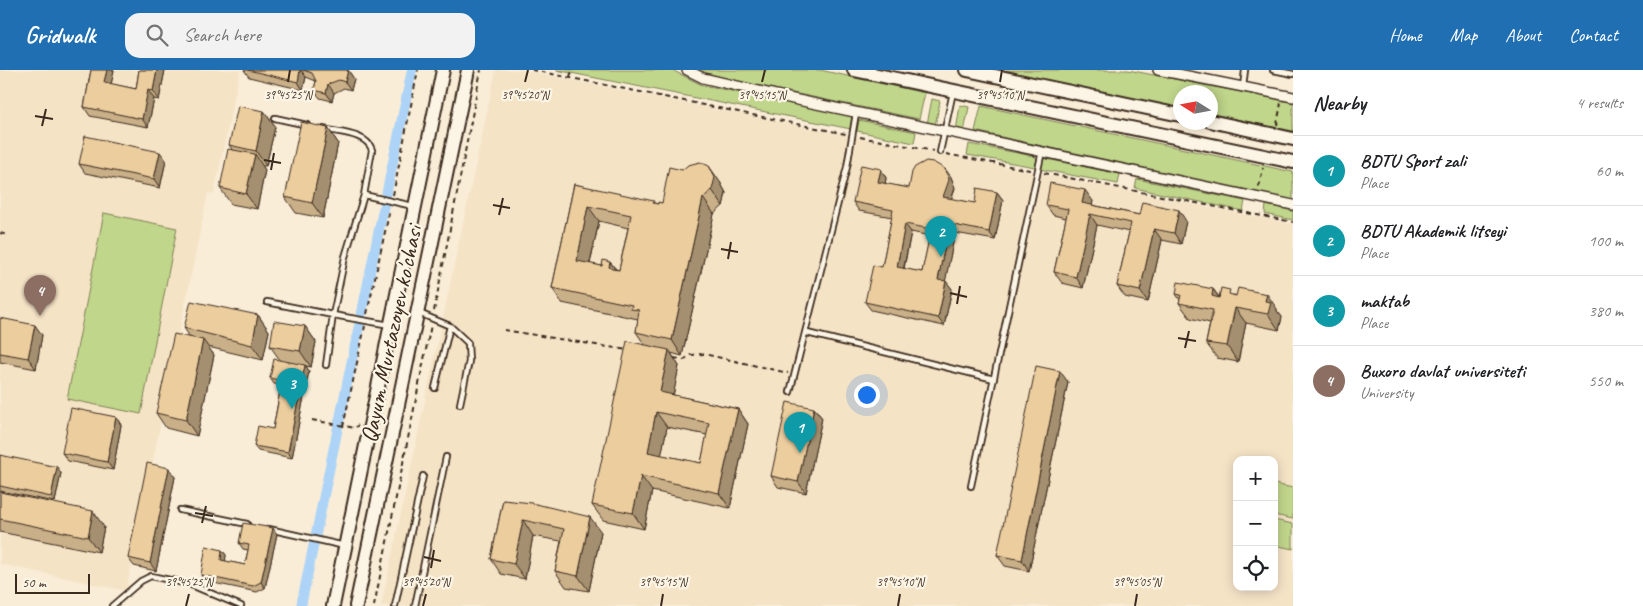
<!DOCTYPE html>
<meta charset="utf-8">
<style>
body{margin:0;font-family:Caveat,sans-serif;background:#f2f2f2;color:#202124}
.controls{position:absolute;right:15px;bottom:15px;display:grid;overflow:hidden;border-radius:10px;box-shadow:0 2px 12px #0003}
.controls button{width:45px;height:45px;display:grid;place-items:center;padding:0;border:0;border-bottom:1px solid #e0e0e0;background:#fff;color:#202124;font:25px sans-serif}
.compass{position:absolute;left:1173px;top:15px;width:45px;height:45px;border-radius:50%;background:#fff;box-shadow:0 2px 12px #0003;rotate:281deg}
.scale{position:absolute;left:15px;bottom:12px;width:75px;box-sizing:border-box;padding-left:5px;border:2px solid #3b2a1e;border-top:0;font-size:14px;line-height:18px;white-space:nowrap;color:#3b2a1e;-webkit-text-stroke:4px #fcf5e5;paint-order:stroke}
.you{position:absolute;left:866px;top:324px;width:18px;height:18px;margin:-12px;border:4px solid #fff;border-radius:50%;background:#1a73e8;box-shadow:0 0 0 8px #1a73e833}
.badge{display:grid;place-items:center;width:32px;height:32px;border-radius:50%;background:#1f6fb2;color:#fff;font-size:16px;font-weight:700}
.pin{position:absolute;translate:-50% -41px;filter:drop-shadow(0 1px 2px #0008)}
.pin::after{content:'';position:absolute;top:26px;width:18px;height:15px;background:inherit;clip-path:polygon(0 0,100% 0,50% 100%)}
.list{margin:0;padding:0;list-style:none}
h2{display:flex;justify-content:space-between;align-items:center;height:65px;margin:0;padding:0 20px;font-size:21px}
h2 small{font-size:16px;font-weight:400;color:#757577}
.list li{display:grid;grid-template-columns:32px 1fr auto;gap:15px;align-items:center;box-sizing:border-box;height:70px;padding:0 20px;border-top:1px solid #e0e0e0}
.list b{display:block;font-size:19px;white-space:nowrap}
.list p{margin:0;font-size:16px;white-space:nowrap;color:#757577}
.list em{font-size:16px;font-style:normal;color:#757577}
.icon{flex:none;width:28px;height:28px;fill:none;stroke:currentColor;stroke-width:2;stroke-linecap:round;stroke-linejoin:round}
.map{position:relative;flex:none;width:1293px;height:536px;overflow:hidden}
header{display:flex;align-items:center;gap:30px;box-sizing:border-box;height:70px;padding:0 25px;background:#1f6fb2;color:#fff}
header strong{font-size:24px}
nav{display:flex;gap:28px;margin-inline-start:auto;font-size:18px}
.search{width:350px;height:45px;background:#f2f2f2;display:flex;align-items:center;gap:12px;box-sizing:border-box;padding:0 18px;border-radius:15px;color:#757577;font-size:19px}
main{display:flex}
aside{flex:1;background:#fff}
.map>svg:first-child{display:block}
.built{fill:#f5e3c6;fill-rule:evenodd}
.green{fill:#c0d68b;stroke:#7e8054}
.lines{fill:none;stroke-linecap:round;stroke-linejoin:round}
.canal{stroke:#add4f7;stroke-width:10}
.lane-casing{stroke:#3b2a1e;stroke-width:8}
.street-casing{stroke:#3b2a1e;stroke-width:12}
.secondary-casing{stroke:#3b2a1e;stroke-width:16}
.path{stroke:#3b2a1e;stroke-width:2;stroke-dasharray:5 4;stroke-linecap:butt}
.lane{stroke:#fcf5e5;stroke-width:4.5}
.street{stroke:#fcf5e5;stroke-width:9}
.secondary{stroke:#fcf5e5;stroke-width:12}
.wall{fill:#cab088;stroke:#3b2a1e;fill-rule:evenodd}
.shaded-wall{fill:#a4906f;stroke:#3b2a1e}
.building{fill:#ebcd9e;stroke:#3b2a1e;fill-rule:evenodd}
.ticks{fill:none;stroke:#3b2a1e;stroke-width:2}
.labels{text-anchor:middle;stroke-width:4.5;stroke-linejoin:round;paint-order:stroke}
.street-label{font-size:24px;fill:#3b2a1e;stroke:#fcf5e5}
.ticks-label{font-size:12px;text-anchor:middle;fill:#3b2a1e;stroke:#fcf5e5;stroke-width:4.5;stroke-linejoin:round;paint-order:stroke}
</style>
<header>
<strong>Gridwalk</strong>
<div class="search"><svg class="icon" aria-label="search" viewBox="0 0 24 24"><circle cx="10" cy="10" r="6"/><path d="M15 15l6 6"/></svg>Search here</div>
<nav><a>Home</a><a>Map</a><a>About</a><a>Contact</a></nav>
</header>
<main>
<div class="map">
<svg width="1293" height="536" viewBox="0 0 1293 536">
<rect width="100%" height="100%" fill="#f9edd7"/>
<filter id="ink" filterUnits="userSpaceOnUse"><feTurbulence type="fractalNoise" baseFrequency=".02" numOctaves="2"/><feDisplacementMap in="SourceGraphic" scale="10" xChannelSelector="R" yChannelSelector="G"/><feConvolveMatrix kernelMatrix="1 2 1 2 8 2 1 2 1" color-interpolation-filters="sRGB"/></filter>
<g filter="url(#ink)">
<path class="built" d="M0 0H240L214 124 208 123 126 521 0 494Z
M496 0H521L1293 154V536H381ZM1237 390H1274V517H1237Z"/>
<path class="green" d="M556 0H672L702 15 854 46 851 59Z
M696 0H820L925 23 919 49 744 13Z
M1006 0H1128L1293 32V61L1211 44 1210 22H1180V38L1006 3Z
M932 29 940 31 935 56 927 54Z
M960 35 969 37 964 62 956 61Z
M981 36 1293 102V130L1191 110 975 61Z
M859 50 916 62 914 73 857 61Z
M969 74 1034 86 1037 89 1035 97 967 85Z
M1042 88 1120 104 1118 114 1039 99Z
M1137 109 1245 131 1243 141 1135 118Z
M1266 135 1293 141V150L1265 144Z
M104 143 177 158 141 344 67 329Z
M1274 414 1293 418V449L1274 445Z
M1274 450 1293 454V479L1274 475Z"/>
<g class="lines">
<path class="canal" d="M301 536 412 0"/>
<g class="lane-casing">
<path id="lane" d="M1273 0 1293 4
M1243 17 1245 0
M275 48 307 55
M324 59C339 63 367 63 372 80L364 125 413 136
M940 82 953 22
M364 125 345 187 333 245 390 255
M267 232 333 245 326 295
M419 243 450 256 468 273 469 291 460 334
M807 263 994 309
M435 318 450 256
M790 322 847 97 856 43
M971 416 1042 81
M180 440 247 454
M269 459 345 476
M112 536 141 511 151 506 189 514 241 536
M395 536 423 406
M415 536 446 387"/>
</g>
<g class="street-casing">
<path id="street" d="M687 0 703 8 793 29 1293 135
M1158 0 1293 27"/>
</g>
<g class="secondary-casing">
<path id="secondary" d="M854 0 1293 92
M967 0 1180 45
M1210 51 1293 69
M333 536 443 0
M356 536 468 0"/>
</g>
<path class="path" d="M532 0 846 64
M570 7 572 0
M1277 55 1281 33
M860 67 934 81
M946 84 1030 100
M1044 103 1293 152
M1259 117 1263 98
M393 125 418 0
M0 163 7 165
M434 241 481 0
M367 244 390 139
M504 260 627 280
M674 288 684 290 690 285 704 284 788 303
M312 350 355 358 358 355
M343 357 365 256
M374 536 431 255"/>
<use href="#lane" class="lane"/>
<use href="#street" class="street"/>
<use href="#secondary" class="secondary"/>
</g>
<path class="wall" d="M91 0H114L111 14 136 19 139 0H165L159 30 154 29 148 57 90 46 84 37Z
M244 0H348L354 9 351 20 344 18 334 23 332 31 320 28 314 20 316 11 306 7 303 20 249 7Z
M264 41 275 57 266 96H262L265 100 257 139 231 134 220 118 232 79 229 75Z
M328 58 338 73 323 148 296 143 285 127Z
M166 90 160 118 85 103 79 94Z
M881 99 886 108 885 114 909 118 945 99 951 107 955 118 951 129 975 133 997 122 1003 130 995 170 955 163 945 211 952 219 944 256 871 240 865 232 882 197 892 147 859 141 853 132ZM911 162 930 166 922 202 904 199Z
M720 112 726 123 723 136 714 144 682 286 671 283 679 296 673 325 738 339 748 354 730 438 652 421 644 459 603 450 592 435 645 275 636 262 638 249 562 233 552 218 574 114 658 134ZM599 151 628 158 619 200 616 199 610 192 602 196 590 194ZM667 357 707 365 701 393 661 385Z
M1093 131 1092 135 1139 145 1186 151 1181 174 1162 170 1148 232 1125 227 1117 216 1129 162 1097 155 1083 218 1062 213 1054 202 1066 148 1053 145 1046 135Z
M1213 219 1219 227 1234 225 1277 239V241L1282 247 1279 260 1246 253 1238 292 1217 288 1206 273 1210 253 1190 248 1179 233 1180 230 1176 224Z
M258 245 269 261 263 290 208 277 214 285 197 366 166 358 156 343 190 267 184 258Z
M0 248 42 265 36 299 0 292Z
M305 256 316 272 311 297 306 296 309 301 292 388 258 381 254 376 273 359 281 315 274 314 270 308 280 290 270 276Z
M1068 312 1029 501 1005 496 997 485Z
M814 338 822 348 806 423 778 417 771 406Z
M116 347 121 355 113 400 68 391 62 383Z
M0 385 61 403 55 432 0 421Z
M175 407 156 501 134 496 128 488Z
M0 422 104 457 99 482 0 462Z
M503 430 601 462 589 521 566 517 555 501 561 471 533 466 525 509 501 504 491 489Z
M277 464 265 518 257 522 204 511 201 505 222 480 226 485 225 491 245 495 248 480 243 479 239 473Z"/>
<path class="shaded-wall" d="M107 0H114L110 20 104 12Z
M157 0H165L159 30 153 21Z
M300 0H301L306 7 303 20 298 12Z
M348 0 354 9 351 20 345 12Z
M328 14 334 23 332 31 326 23Z
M148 20 154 29 148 57 142 49Z
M264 41 275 57 266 96 256 81Z
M328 58 338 73 323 148 312 133Z
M160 82 166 90 160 118 154 109Z
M255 84 265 100 257 139 246 124Z
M709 96 720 112 726 123 723 136 712 120Z
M881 99 886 108 884 121 878 112Z
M945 99 951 107 955 118 949 136 943 127Z
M1085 120 1093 131 1090 144 1082 133Z
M997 122 1003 130 995 170 989 162Z
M703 128 714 144 682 286 672 270Z
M588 136 599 151 587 206 577 191Z
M1179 140 1186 151 1181 174 1174 163Z
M1090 144 1097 155 1083 218 1076 207Z
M905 154 911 162 902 206 897 197Z
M949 154 955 163 944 218 938 210Z
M1154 159 1162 170 1148 232 1140 221Z
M610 192 621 207 609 197Z
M946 211 952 219 944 256 938 248Z
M1213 219 1224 235 1212 226Z
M1267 224 1277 239V241L1282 247 1279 260 1268 244 1265 231Z
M1235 238 1246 253 1238 292 1227 276Z
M258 245 269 261 263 290 252 275Z
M35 255 42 265 36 299 28 288Z
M305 256 316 272 311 297 300 281Z
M203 270 214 285 197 366 186 350Z
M669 280 679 296 671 337 660 322Z
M305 295 309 301 292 388 288 382Z
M1060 301 1068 312 1029 501 1022 490Z
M814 338 822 348 806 423 798 412Z
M738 339 748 354 730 438 719 423Z
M656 342 667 357 659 397 648 382Z
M116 347 121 355 113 400 107 392Z
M57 397 61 403 55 432 51 427Z
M169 398 175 407 156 501 150 493Z
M641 406 652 421 644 459 633 443Z
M93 441 104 457 99 482 88 467Z
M590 447 601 462 589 521 578 506Z
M523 450 533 466 525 509 514 494Z
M273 458 277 464 265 518 261 512Z
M222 480 226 485 225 496 221 490Z"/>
<path class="building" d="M91 0H107L104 12 136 19 139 0H157L153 21 148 20 142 49 84 37Z
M248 0H300L298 12Z
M303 0H348L345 12 339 10 328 14 326 23 314 20 316 11 312 3Z
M238 36 264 41 256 81 229 75Z
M301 52 328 58 312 133 285 127Z
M85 66 160 82 154 109 79 94Z
M228 79 255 84 246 124 220 118Z
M926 91 933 92 945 99 949 110 943 127 975 133 977 118 997 122 989 162 949 154 938 210 946 211 938 248 865 232 873 195 882 197 893 140 853 132 861 95 881 99 878 112 909 118 912 102 915 97ZM905 154 931 159 922 202 897 197Z
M700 92 709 96 715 107 712 120 703 128 672 270 636 262 639 240 631 239 632 235 552 218 574 114 654 131 653 133 658 134V132L662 133 669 97 682 100 688 95ZM588 136 631 145 619 200 612 199 609 197 610 192 603 190 602 196 577 191Z
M1050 113 1085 120 1082 133 1139 145 1142 132 1179 140 1174 163 1154 159 1140 221 1117 216 1131 153 1090 144 1076 207 1054 202 1068 139 1046 135Z
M1178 212 1213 219 1212 226 1219 228 1221 218 1230 220 1229 224 1236 226 1238 218 1267 224 1265 231 1271 232 1268 244 1235 238 1227 276 1206 273 1213 240 1179 233 1181 225 1176 224Z
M191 231 258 245 252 275 184 258Z
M0 248 35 255 28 288 0 283Z
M274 251 305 256 300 281 270 276Z
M174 264 203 270 186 350 156 343Z
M627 271 669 280 660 322 738 339 719 423 641 406 633 443 592 435ZM656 342 709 353 701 393 648 382Z
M274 289 305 295 288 382 254 376 258 356 273 359 282 311 270 308Z
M1036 296 1060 301 1022 490 997 485Z
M787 332 814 338 798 412 771 406Z
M71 338 116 347 107 392 62 383Z
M0 385 57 397 51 427 0 416Z
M147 393 169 398 150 493 128 488Z
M0 422 93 441 88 467 0 449Z
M503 430 532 433 590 447 578 506 555 501 564 459 523 450 514 494 491 489Z
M243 453 273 458 261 512 253 516 201 505 206 476 222 480 221 490 245 495 249 475 239 473Z"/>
</g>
<path class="ticks" d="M288 12 290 0M525 12 528 0M762 12 765 0M1000 12 1002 0M35 46 53 49M42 56 46 39M264 90 281 93M271 100 274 83M493 135 510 138M499 145 503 128M721 179 738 182M728 189 731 172M950 223 967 227M957 234 960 216M1178 268 1196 271M1185 278 1189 261M195 443 213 446M202 453 206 436M424 487 441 491M431 498 434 480M186 536 189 524M423 536 426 524M661 536 663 524M898 536 900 524M1135 536 1137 524"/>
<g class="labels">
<g class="street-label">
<text transform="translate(391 264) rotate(-78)" y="8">Qayum Murtazoyev ko'chasi</text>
</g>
</g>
<g class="ticks-label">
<text x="288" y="29">39°45'25"N</text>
<text x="525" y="29">39°45'20"N</text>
<text x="762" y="29">39°45'15"N</text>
<text x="1000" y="29">39°45'10"N</text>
<text x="189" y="516">39°45'25"N</text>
<text x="426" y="516">39°45'20"N</text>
<text x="663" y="516">39°45'15"N</text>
<text x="900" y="516">39°45'10"N</text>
<text x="1137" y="516">39°45'05"N</text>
</g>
</svg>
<div class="controls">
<button>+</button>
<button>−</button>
<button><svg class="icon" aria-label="locate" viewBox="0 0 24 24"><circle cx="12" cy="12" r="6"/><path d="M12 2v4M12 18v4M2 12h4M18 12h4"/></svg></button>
</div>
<svg class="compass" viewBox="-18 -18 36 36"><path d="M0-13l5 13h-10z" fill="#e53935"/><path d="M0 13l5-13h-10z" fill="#757577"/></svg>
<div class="scale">50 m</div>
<div class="you"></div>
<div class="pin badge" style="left:800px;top:383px;background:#0f9aa8">1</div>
<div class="pin badge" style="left:941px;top:187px;background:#0f9aa8">2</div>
<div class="pin badge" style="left:292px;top:339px;background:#0f9aa8">3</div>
<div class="pin badge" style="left:40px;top:246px;background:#8d6e63">4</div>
</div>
<aside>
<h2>Nearby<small>4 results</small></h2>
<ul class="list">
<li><span class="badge" style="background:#0f9aa8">1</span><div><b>BDTU Sport zali</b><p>Place</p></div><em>60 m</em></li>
<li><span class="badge" style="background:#0f9aa8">2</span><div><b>BDTU Akademik litseyi</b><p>Place</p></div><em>100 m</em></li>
<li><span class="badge" style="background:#0f9aa8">3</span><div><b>maktab</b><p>Place</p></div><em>380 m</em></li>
<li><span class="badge" style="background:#8d6e63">4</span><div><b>Buxoro davlat universiteti</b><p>University</p></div><em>550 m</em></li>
</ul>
</aside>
</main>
